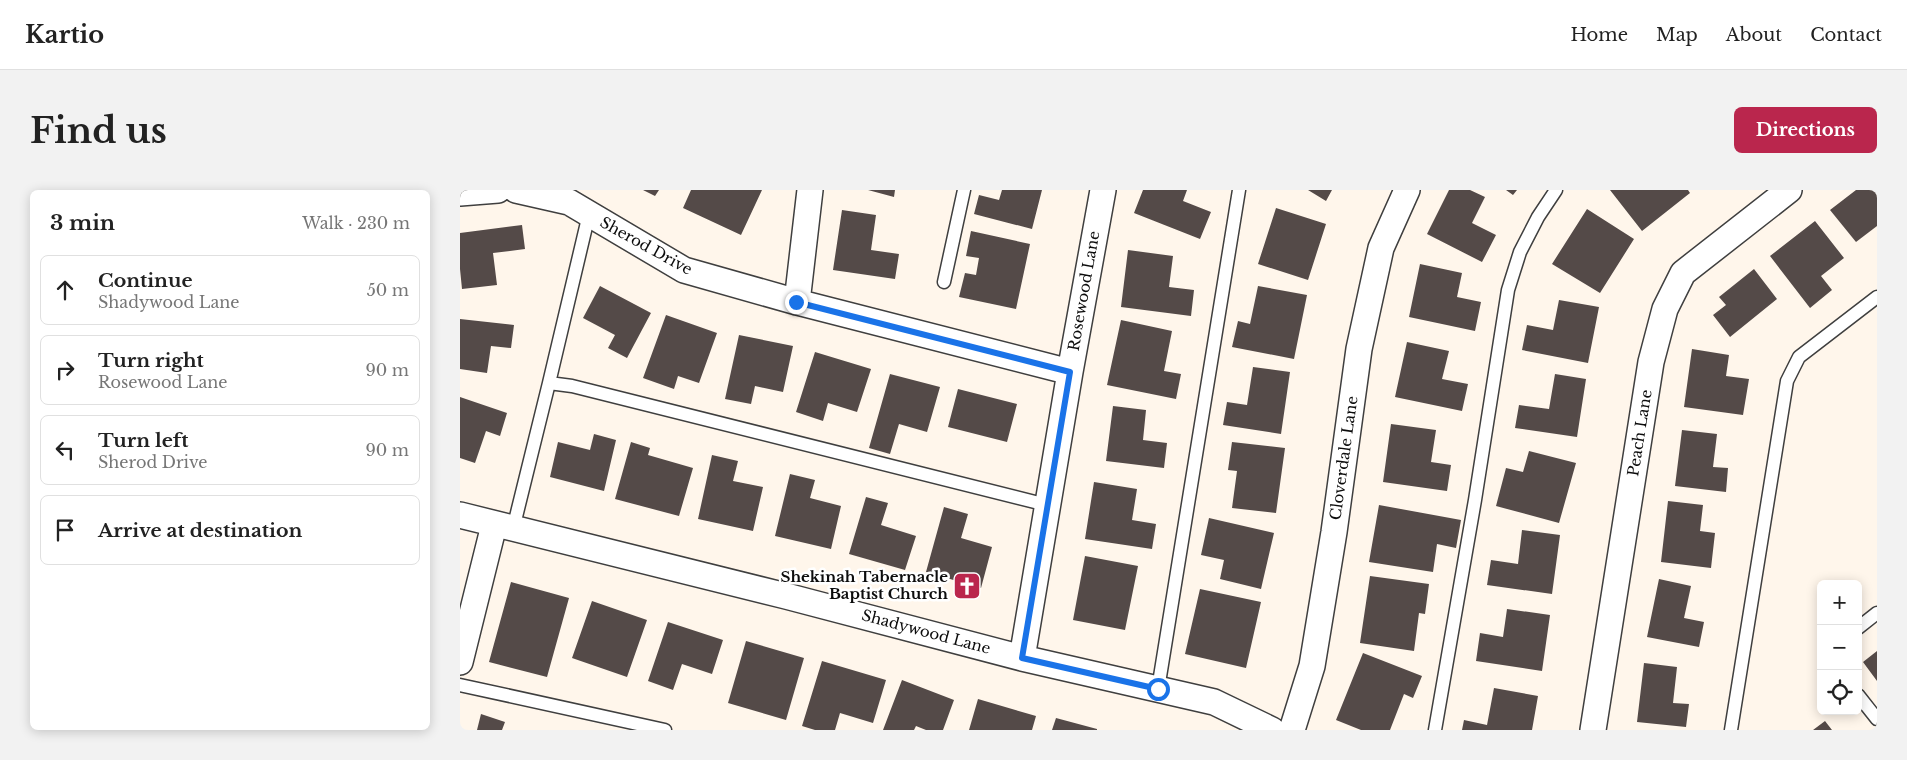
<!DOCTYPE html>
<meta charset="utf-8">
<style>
body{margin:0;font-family:"Libre Baskerville",serif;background:#f2f2f2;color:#222}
.controls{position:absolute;right:15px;bottom:15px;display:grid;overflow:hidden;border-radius:8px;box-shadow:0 2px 12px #0003}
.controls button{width:45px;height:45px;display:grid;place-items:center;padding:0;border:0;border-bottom:1px solid #e0e0e0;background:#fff;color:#222;font:25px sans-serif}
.stop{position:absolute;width:15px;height:15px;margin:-11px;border:4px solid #1a73e8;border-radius:50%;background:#fff}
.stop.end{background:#1a73e8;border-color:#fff;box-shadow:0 1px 5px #0008}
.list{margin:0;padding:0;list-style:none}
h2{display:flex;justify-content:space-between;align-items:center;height:65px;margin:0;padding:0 20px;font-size:21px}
h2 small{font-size:16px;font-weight:400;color:#767676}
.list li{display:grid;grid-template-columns:32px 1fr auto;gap:15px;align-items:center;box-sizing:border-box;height:70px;margin:0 10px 10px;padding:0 10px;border:1px solid #e0e0e0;border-radius:8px}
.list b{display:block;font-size:19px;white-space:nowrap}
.list p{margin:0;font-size:16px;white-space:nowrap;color:#767676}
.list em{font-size:16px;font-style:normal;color:#767676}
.icon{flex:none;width:28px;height:28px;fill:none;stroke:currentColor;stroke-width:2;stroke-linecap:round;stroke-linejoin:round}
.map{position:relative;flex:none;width:1417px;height:540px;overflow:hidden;border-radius:8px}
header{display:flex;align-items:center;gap:30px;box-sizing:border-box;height:70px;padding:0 25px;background:#fff;border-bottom:1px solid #e0e0e0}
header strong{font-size:24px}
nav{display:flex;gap:28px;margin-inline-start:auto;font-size:18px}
.intro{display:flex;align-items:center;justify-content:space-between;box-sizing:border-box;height:120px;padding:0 30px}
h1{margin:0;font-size:35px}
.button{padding:12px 22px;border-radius:8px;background:#ba264d;color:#fff;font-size:18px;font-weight:700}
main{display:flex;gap:30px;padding:0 30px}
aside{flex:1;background:#fff;border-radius:8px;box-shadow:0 2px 12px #0003}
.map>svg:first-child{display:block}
.building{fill:#544a48}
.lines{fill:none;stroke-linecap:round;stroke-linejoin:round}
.service-casing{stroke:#3f3f3f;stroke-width:15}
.minor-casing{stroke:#3f3f3f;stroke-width:28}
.service{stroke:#fff;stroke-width:12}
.minor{stroke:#fff;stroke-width:25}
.route{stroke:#1a73e8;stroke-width:6}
.labels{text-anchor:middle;stroke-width:5;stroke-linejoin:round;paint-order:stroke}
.street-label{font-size:15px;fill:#0c0c0c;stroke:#fff}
.poi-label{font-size:15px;font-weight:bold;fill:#0c0c0c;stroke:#fff;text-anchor:end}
</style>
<header>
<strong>Kartio</strong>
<nav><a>Home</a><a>Map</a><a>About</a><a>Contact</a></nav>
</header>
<div class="intro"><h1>Find us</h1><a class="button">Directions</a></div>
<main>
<aside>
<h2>3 min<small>Walk · 230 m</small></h2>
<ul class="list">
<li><svg class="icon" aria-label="ahead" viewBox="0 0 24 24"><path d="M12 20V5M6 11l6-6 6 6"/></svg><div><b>Continue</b><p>Shadywood Lane</p></div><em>50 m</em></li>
<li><svg class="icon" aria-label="right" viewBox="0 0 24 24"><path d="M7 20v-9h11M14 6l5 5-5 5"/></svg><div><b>Turn right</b><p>Rosewood Lane</p></div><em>90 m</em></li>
<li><svg class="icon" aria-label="left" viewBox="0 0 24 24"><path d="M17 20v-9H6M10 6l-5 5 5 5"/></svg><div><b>Turn left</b><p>Sherod Drive</p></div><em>90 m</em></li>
<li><svg class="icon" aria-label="arrive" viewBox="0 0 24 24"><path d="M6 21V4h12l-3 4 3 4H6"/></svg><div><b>Arrive at destination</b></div></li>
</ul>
</aside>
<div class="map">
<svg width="1417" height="540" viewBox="0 0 1417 540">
<rect width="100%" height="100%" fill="#fff6eb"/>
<path class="building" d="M183 0H199L195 6Z
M231 0H302L281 45 223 18Z
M408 0H435L434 7Z
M542 0H582L572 39 514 24 519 5 539 10Z
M683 0H727L723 11 751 22 740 49 674 23Z
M848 0H872L866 11Z
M989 0H1010L1025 7 1012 33 1036 45 1022 72 967 44Z
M1046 0H1057L1053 5Z
M1150 0H1228L1230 3 1182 41Z
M1396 0H1417V36L1396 52 1370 20Z
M816 18 866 34 848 90 798 74Z
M1127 19 1174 49 1140 103 1092 74Z
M382 20 416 25 411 60 439 64 435 89 373 80Z
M1355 31 1384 68 1361 86 1372 100 1350 118 1310 66Z
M62 35 65 59 33 63 37 95 2 99 0 79V43Z
M511 41 570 54 556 119 499 107 505 83 516 85 519 68 506 66Z
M668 60 713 66 709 97 734 100 731 126 661 117Z
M960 74 1002 83 997 107 1021 112 1015 141 949 127Z
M1294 79 1317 109 1270 147 1253 125 1266 115 1259 107Z
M140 96 191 123 167 168 148 158 155 145 123 128Z
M798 96 847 105 834 169 772 157 778 131 790 134Z
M1099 110 1139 117 1128 173 1062 160 1067 135 1093 140Z
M206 125 257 143 239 193 218 186 214 199 183 188Z
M0 129 54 135 51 158 31 156 27 183 0 179Z
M661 130 712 141 704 181 721 184 716 209 647 195Z
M279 145 333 156 323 202 295 196 291 214 265 209Z
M947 152 989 161 982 189 1008 194 1002 221 935 207Z
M1232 159 1269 165 1266 186 1289 189 1283 225 1224 217Z
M355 162 411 179 397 222 368 213 363 231 336 222Z
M793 177 830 182 821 244 763 235 767 212 787 215Z
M430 184 480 197 467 242 439 234 430 264 409 258Z
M1095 184 1126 189 1117 247 1055 238 1059 215 1089 219Z
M498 199 557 214 547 252 488 237Z
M0 207 47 223 40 246 26 241 15 273 0 268Z
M653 216 686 220 683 250 707 253 704 278 646 271Z
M931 234 976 240 971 272 991 275 987 301 923 292Z
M1222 240 1257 244 1253 277 1268 278 1266 302 1215 296Z
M134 244 156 250 144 301 90 287 98 252 130 260Z
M171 252 190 258 188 265 233 278 219 326 155 309Z
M772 252 825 258 816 323 772 318 777 281 768 280Z
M1069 261 1116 273 1099 333 1036 316 1046 278 1063 282Z
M252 265 278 271 273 291 303 297 293 341 238 329Z
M330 284 355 290 350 308 381 316 371 359 315 346Z
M634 292 677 299 672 330 696 334 692 359 625 349Z
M406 307 428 313 421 335 456 346 445 380 389 364Z
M1208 311 1243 315 1240 341 1255 343 1251 378 1201 372Z
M919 315 1001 330 996 358 977 354 973 382 909 372Z
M484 317 508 324 501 348 532 357 521 398 466 382Z
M749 328 814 343 801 399 760 389 764 370 741 365Z
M1062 340 1100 345 1092 404 1027 395 1031 370 1058 374Z
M625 366 678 376 665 440 613 430Z
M910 386 969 394 965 424 959 423 954 461 900 453Z
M1199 389 1231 396 1224 428 1244 432 1239 457 1187 447Z
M51 392 109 408 87 487 29 472Z
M740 399 801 412 786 478 725 464Z
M132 411 187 430 167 487 112 468Z
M1047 419 1090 425 1082 481 1016 471 1020 443 1043 447Z
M208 432 263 450 252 484 222 474 213 500 188 491Z
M286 451 344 468 326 530 268 513Z
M1417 461V491L1403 472Z
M903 463 962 486 953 508 944 504 930 540H901L876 530Z
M362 471 426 490 413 533 380 523 375 540H355L342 536Z
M1184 473 1217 477 1213 513 1229 514 1226 537 1177 532Z
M442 490 494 510 483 540H466L456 536 454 540H423Z
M1034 498 1078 506 1072 540H1002L1004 530 1027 535Z
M518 509 576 526 572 540H509Z
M21 524 45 532 42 540H17Z
M596 528 637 539V540H592Z
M1365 531 1372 540H1353Z"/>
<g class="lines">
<g class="service-casing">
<path id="service" d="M129 24 89 193 112 196 587 315
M484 92 504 0
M53 339 89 193
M1398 438 1417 423
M0 495 205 540
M698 499 779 0
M1398 505 1417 529
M975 540 1015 310 1048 100 1060 62 1078 27 1096 0
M1271 540 1327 191 1339 167 1417 107"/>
</g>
<g class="minor-casing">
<path id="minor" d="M56 0 109 12 224 80 337 112 610 182
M0 3 38 0
M337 112 350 0
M0 325 326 406 562 468 754 512 812 540
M562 468 610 182 643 0
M0 472 34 335
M832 540 852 476 874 342 899 159 921 58 947 0
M1133 540 1191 172 1205 119 1223 83 1329 0"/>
</g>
<use href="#service" class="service"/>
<use href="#minor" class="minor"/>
</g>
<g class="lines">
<path class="route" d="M336 112 610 182 562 468 698 499"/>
</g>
<defs>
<g id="church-square" transform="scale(1.4375)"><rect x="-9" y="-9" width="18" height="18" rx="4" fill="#ba264d" stroke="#fff"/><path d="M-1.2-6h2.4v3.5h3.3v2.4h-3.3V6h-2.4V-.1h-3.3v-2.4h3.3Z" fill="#fff"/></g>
</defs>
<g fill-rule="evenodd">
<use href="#church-square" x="507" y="396"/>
</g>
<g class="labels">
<g class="street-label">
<text transform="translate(186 56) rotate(29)" y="5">Sherod Drive</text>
<text transform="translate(624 101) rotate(-80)" y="5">Rosewood Lane</text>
<text transform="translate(1180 243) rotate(-81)" y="5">Peach Lane</text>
<text transform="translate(884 268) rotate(-82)" y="5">Cloverdale Lane</text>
<text transform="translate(466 442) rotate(15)" y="5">Shadywood Lane</text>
</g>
<g class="poi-label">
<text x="488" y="392">Shekinah Tabernacle<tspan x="488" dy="17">Baptist Church</tspan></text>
</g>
</g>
</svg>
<div class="controls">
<button>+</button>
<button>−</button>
<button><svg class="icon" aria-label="locate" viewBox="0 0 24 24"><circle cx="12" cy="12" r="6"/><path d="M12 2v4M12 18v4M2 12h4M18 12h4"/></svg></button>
</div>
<div class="stop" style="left:698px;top:499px"></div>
<div class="stop end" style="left:336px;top:112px"></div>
</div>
</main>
